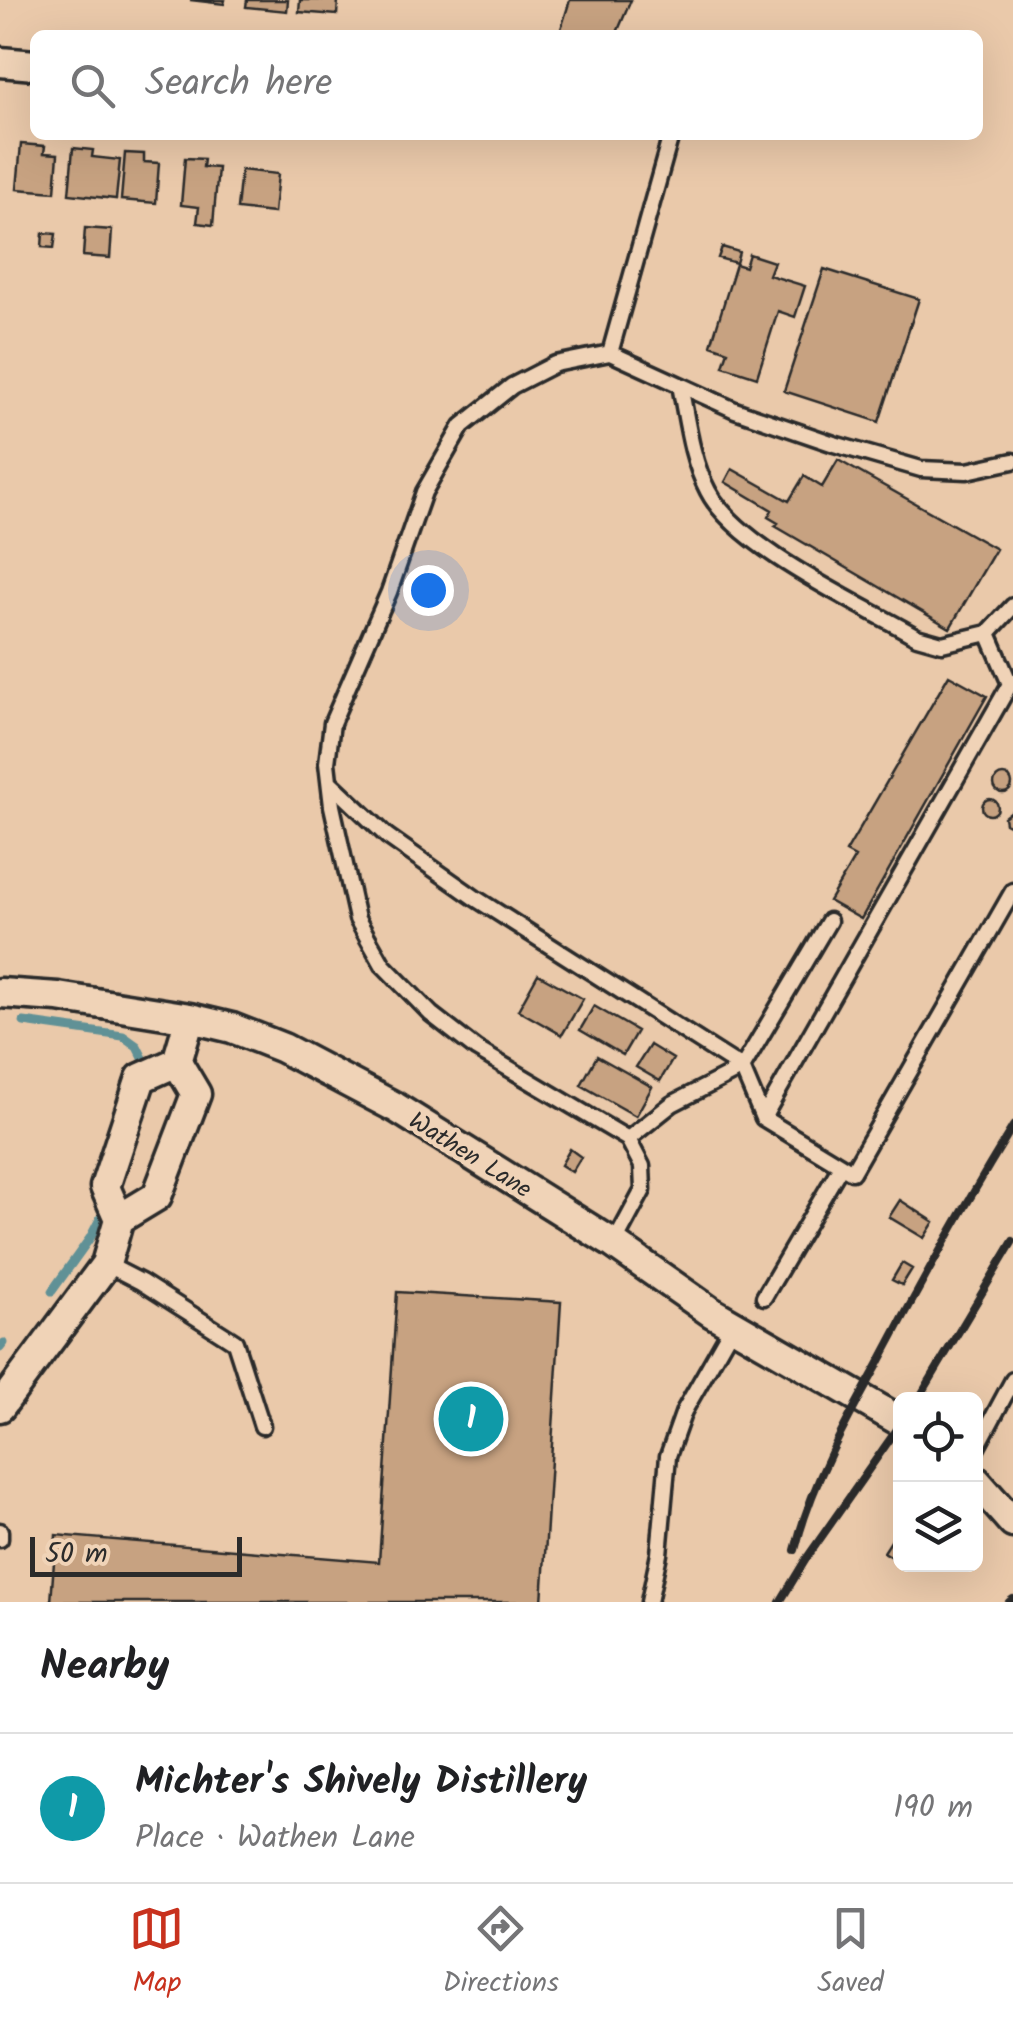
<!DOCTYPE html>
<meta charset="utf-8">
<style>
body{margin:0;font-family:Kalam,sans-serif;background:#f6f6f6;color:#202124}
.controls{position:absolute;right:30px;bottom:30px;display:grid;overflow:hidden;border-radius:15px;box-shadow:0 10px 40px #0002}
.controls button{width:90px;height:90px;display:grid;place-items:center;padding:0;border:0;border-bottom:2px solid #e0e0e0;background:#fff;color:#202124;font:50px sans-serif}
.scale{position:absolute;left:30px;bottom:25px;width:212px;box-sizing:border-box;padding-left:10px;border:5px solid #2b2b2b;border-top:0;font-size:28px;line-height:35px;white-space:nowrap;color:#2b2b2b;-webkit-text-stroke:8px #f0d3b7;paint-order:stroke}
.you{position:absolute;left:428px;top:590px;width:35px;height:35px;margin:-25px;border:8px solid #fff;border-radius:50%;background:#1a73e8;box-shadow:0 0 0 15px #1a73e833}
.badge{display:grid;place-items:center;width:65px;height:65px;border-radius:50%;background:#c8321e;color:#fff;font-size:32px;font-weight:700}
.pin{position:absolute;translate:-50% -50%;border:5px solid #fff;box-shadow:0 2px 10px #0006}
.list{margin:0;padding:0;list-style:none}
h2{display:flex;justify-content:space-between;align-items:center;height:130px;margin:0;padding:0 40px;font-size:42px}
h2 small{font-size:32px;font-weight:400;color:#757577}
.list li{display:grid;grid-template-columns:65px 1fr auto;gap:30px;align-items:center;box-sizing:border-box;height:150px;padding:0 40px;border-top:2px solid #e0e0e0}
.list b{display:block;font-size:38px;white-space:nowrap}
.list p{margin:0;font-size:32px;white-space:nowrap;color:#757577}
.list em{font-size:32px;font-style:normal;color:#757577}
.icon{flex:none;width:55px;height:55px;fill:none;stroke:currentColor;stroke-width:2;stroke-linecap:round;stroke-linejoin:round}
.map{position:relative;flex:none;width:1013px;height:1602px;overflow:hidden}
.search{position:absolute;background:#fff;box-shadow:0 10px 40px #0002;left:30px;right:30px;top:30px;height:110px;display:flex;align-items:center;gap:25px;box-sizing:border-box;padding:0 35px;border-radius:15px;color:#757577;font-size:38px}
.sheet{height:280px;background:#fff}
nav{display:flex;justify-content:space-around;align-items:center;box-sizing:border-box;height:140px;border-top:2px solid #e0e0e0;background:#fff;font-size:28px;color:#757577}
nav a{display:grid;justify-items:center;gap:5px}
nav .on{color:#c8321e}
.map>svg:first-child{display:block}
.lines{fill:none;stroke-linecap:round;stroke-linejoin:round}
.stream{stroke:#609196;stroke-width:9}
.building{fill:#c7a281;stroke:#2b2b2b;stroke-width:2.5}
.service-casing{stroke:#2b2b2b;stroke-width:21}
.minor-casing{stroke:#2b2b2b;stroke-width:35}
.service{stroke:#f0d3b7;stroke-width:14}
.minor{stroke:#f0d3b7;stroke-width:28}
.rail{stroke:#2b2b2b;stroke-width:8}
.labels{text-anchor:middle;stroke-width:9;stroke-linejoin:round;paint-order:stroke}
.street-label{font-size:25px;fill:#2b2b2b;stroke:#f0d3b7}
</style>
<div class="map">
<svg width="1013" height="1602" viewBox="0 0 1013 1602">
<rect width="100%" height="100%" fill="#eac9aa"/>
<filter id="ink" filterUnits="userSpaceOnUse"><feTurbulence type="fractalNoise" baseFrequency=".01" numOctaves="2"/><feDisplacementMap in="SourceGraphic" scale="20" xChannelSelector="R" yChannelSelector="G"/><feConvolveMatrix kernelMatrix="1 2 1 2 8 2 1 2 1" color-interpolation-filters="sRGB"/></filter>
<g filter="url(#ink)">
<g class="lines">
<path class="stream" d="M24 1022 123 1036 137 1046 148 1068
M141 1119 151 1086
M52 1291 90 1238 102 1215
M0 1348 4 1343"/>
</g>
<path class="building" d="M190 0H225L224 4Z
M247 0H288L287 11 246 7Z
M300 0H338L337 15 299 12Z
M570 0H631L616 35H580L561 29Z
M21 144 45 146 44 153 58 154 55 192 17 189Z
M73 148 93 150 92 157 120 160 116 199 69 194Z
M125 153 144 154V162L159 163 156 203 121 200Z
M185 158 204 159 203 167 218 168 213 225 197 223 199 207 181 205Z
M241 170 278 174 274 213 237 209Z
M85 228 112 230 110 258 83 256Z
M43 233 56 234 54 248 42 247Z
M722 247 739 252 736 263 718 258Z
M749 254 774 262 769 275 805 286 795 317 778 311 757 377 723 366 728 351 711 345 736 264 745 267Z
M824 269 919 299 879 422 784 391Z
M838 460 996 549 950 628 775 526 778 523 768 517 772 510 725 482 732 469 789 501 804 476 822 487Z
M949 675 987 696 861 919 829 901 855 857 846 852Z
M994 784a9 9 0 1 1 18 0a9 9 0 1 1-18 0Z
M982 807a8 8 0 1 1 16 0a8 8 0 1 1-16 0Z
M1013 810V826H1011L1005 823 1004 817Z
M538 974 583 999 562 1035 518 1010Z
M594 1006 637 1031 623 1055 580 1030Z
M650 1045 673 1059 660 1081 636 1067Z
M597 1056 652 1087 636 1116 581 1085Z
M570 1149 581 1157 572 1172 561 1165Z
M900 1200 934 1222 924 1238 889 1217Z
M902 1263 912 1269 902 1285 892 1280Z
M397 1292 561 1302 542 1602H51L56 1535 379 1562Z
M900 1527V1562L884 1552Z"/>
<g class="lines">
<g class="service-casing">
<path id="service" d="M610 353 735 410 834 444 921 469 967 471 1013 461
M680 385C687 420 691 459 708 491 737 548 861 604 917 637L942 644 988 633 1013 606
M330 782 387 836 475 898 742 1068 763 1118 852 1172 1013 891
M763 1118 1010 684 988 633
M628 1139 672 1104 742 1068 829 921
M614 1244 643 1190 642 1166 628 1139 476 1049 431 1014 383 965 357 919 332 806 327 763 332 723 389 592 424 492 462 426 512 386 555 364 610 353 671 135
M106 1264 141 1282 235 1342 262 1426
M764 1297 841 1166
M976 1449 1013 1380
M0 1531V1539
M649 1602 659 1554 668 1456 684 1411 733 1325"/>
</g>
<g class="minor-casing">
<path id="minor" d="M0 62 35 65
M0 993 58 997 190 1018 232 1028 283 1048 395 1107 614 1244 711 1312 900 1421
M177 1062 141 1078 105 1187 119 1219 157 1196 196 1094 177 1062 190 1018
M0 1407 106 1264 119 1219
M976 1481 1013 1523"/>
</g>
<use href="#service" class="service"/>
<use href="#minor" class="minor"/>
<path class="rail" d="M918 1400 1013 1241
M795 1550C811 1484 847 1420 880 1361 922 1281 966 1203 1013 1126
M780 1602 806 1559 900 1425
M1009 1602 1013 1599"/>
</g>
</g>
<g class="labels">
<g class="street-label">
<text transform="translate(471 1154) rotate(32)" y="9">Wathen Lane</text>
</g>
</g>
</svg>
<div class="controls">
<button><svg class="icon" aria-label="locate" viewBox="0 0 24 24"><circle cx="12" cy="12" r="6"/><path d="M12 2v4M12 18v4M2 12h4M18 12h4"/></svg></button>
<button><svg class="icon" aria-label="layers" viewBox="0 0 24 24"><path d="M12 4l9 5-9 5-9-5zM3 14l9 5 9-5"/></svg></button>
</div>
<div class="scale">50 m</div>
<div class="you"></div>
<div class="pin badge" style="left:471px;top:1419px;background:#0f9aa8">1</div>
<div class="search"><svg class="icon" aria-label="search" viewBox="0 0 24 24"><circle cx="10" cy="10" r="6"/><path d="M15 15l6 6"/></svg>Search here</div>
</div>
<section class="sheet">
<h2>Nearby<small></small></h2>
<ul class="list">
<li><span class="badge" style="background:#0f9aa8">1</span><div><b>Michter's Shively Distillery</b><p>Place · Wathen Lane</p></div><em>190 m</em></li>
</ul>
</section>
<nav>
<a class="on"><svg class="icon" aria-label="map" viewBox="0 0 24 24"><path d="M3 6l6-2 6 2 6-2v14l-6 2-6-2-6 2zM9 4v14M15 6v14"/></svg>Map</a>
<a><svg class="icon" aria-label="directions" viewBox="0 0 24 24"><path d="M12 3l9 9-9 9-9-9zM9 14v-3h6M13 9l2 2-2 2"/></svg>Directions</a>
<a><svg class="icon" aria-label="saved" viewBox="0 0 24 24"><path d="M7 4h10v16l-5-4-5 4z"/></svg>Saved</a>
</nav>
